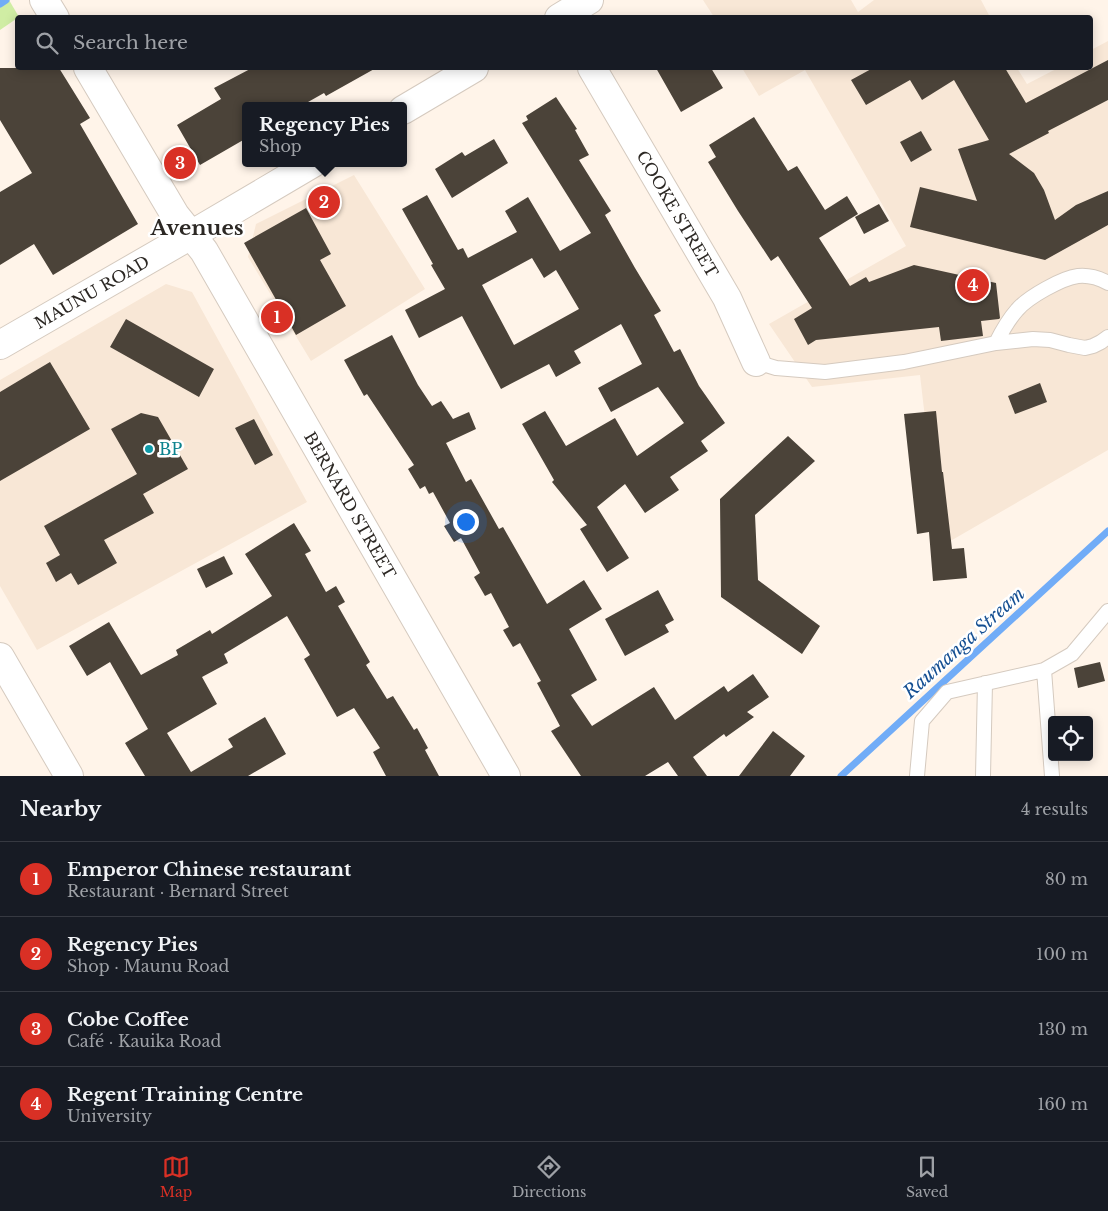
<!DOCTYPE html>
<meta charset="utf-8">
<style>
body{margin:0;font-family:"Libre Baskerville",serif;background:#20242c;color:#f1f3f6}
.controls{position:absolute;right:15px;bottom:15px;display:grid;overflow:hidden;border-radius:5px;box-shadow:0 2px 12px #0003}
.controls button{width:45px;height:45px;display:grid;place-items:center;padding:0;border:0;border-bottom:1px solid #363941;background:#171b24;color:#f1f3f6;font:25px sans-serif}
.you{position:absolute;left:465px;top:521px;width:18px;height:18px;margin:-12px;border:4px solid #fff;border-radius:50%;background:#1a73e8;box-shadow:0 0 0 8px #1a73e833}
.badge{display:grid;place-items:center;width:32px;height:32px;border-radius:50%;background:#d93025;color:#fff;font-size:16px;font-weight:700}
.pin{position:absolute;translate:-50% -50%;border:2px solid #fff;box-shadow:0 1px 5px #0006}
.popup{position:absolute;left:242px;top:102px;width:165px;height:65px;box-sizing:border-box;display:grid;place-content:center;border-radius:5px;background:#171b24;filter:drop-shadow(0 1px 4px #0005);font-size:16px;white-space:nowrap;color:#9ea1a6}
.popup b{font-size:19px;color:#f1f3f6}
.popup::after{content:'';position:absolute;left:50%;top:100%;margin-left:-10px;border:10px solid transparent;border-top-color:#171b24}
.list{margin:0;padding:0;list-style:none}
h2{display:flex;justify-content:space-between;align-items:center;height:65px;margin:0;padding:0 20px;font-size:21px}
h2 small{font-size:16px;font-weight:400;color:#9ea1a6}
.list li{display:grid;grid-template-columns:32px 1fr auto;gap:15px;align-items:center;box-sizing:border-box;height:75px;padding:0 20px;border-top:1px solid #363941}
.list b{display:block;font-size:19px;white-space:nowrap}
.list p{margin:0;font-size:16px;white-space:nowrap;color:#9ea1a6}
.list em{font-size:16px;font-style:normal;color:#9ea1a6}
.icon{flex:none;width:28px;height:28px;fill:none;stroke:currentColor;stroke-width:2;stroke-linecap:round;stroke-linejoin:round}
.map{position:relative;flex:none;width:1108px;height:776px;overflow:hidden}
.search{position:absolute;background:#171b24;box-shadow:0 2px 12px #0003;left:15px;right:15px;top:15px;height:55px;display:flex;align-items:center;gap:12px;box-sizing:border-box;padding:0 18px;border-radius:5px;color:#9ea1a6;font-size:19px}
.sheet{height:365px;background:#171b24}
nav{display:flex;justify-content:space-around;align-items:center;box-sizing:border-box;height:70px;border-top:1px solid #363941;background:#171b24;font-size:14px;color:#9ea1a6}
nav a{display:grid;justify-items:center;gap:2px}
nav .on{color:#d93025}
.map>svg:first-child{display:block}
.built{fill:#f8e7d6}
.green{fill:#d0eda4}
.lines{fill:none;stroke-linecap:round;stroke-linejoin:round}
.stream{stroke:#71acf7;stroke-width:7}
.building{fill:#4b4339;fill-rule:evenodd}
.lane-casing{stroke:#d5cabf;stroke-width:16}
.street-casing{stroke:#d5cabf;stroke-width:30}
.secondary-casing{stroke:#d5cabf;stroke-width:30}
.lane{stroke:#fff;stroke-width:14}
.street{stroke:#fff;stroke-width:28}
.secondary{stroke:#fff;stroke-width:28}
.culture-dot{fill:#0f9aa8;stroke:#fff;stroke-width:2}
.labels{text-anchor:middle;stroke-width:5;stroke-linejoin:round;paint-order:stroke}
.street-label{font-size:16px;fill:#2c2824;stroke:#fff}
.culture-label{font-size:16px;fill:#0d838f;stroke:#fff;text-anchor:start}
.water-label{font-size:18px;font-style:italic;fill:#154f92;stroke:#fff}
.district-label{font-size:21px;font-weight:bold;fill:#2c2824;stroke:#fff}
</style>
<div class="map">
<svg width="1108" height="776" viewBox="0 0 1108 776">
<rect width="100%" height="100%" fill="#fff4e9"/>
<path class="built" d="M703 0H851L858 12 874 0H981L990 17H714Z
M1108 41V450L940 547 920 375 812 387 769 324 906 246 805 70 759 96 742 68H1017L1027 84 1058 68H1090L1091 50Z
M354 175 425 289 311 361 248 257 256 224Z
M166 284 192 292 307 502 37 650 0 586V380Z"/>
<path class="green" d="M0 0H9L19 17 0 30Z"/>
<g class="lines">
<path class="stream" d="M0 4 6 0
M841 776 1108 531"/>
</g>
<path class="building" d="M1108 60V100L1048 131 1049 133 1009 154 1034 173 1044 190 1055 220 1076 205 1108 191V225L1045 260 910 227 920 187 977 201 958 149 989 140 954 80 922 100 910 80 866 105 851 80 873 68H1005L1026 103Z
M0 68H59L90 118 80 124 138 224 53 275 34 244 0 265V192L32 173 0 120Z
M252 68H376L326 96 324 93 301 106H245V139L200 165 177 125 221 99 214 88Z
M656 68H711L723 88 681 112Z
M556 97 577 129 575 130 589 155 579 160 611 211 605 215 635 268 661 311 654 315 674 352 680 349 699 386 725 423 701 441 708 451 670 477 679 490 645 513 625 484 597 507 629 558 607 572 580 529 587 525 552 482 554 480 522 424 545 411 566 446 615 418 637 456 684 423 658 387 611 412 598 388 642 364 621 324 574 351 581 363 556 377 549 364 501 389 462 316 419 338 405 310 445 289 431 265 433 264 402 209 427 195 458 250 463 248 468 258 517 232 505 211 528 197 560 251 591 233 522 123 528 120 526 116ZM532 258 544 278 556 270 579 309 514 345 482 285Z
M754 117 788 171 797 166 825 210 847 196 858 214 819 238 850 286 866 277 869 282 914 265 996 283 1000 318 999 319 981 321 983 336 941 341 939 327 816 340 808 345 794 319 812 308 778 256 771 261 738 211 708 162 716 157 709 145Z
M921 131 932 150 911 162 900 142Z
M494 139 508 163 452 198 435 169 462 152 465 156Z
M879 204 889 221 864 234 855 217Z
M306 208 331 254 320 260 346 306 296 335 244 243Z
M126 319 214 369 199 397 110 347Z
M392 335 418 385 432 406 441 401 453 419 469 412 476 429 446 443 466 482 471 479 499 529 503 527 547 604 584 580 602 609 569 629 597 680 571 695 592 726 654 687 675 720 724 686 728 692 753 674 769 697 747 712 754 717 726 737 724 734 693 757 707 776H678L668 762 645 776H581L551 731 560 726 537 683 541 681 520 643 513 647 503 630 509 627 491 593 485 596 474 577 480 573 461 538 454 542 444 526 450 523 433 492 429 494 425 486 420 489 408 469 414 465 367 394 364 396 344 360Z
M50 362 90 429 0 481V392Z
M1040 383 1047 402 1015 414 1008 396Z
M936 411 942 472H943L952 549 964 548 967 578 933 581 929 532 917 534 904 414Z
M141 413 158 417 188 469 143 494 154 513 104 540 117 563 78 585 71 573 56 582 46 563 60 555 44 526 137 474 111 429Z
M254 419 273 455 255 465 235 428Z
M788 436 815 461 755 515 758 580 820 626 802 654 721 597 720 499Z
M294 523 311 551 305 554 326 592 336 586 345 602 338 606 370 662 366 665 387 699 393 696 414 730 417 728 428 748 425 750 439 776H386L373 752 380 748 354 708 337 717 304 659 310 655 287 616 224 654 228 663 202 677 217 704 167 733 191 772 233 747 228 739 265 717 286 754 248 776H145L125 743 148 729 110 662 87 676 69 646 109 622 141 675 178 655 176 650 210 630 212 634 272 596 245 554Z
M224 556 233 574 206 588 197 569Z
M658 590 674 620 665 625 669 632 625 656 605 619Z
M1100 662 1105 681 1078 688 1074 668Z
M773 731 805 756 790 776H739Z"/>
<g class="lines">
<g class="lane-casing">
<path id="lane" d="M996 343C1002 331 1008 320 1017 310 1028 297 1062 278 1078 276 1088 275 1099 278 1108 283
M756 362 776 368 825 372 904 362 996 343 1033 339 1050 340 1069 345 1085 348 1093 346 1101 342 1108 337
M1044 670 1052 776
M917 776 922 721 947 692 1044 670 1072 654 1108 611
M983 776 985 683"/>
</g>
<g class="street-casing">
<g id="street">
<path d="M44 0 55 18"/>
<path id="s1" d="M88 68 175 215 204 251 506 776"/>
<path id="s2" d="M592 68 727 298 756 362"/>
<path d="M0 657 69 776"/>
</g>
</g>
<g class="secondary-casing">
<g id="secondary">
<path d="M559 18 589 0"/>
<path d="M403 110 474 68"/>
<path id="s3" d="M0 345 191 235 313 163"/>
</g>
</g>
<use href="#lane" class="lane"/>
<use href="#street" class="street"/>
<use href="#secondary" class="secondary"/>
</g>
<circle class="culture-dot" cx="149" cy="449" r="5"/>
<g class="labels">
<g class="street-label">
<text dy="6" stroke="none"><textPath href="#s2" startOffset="169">COOKE STREET</textPath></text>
<text dy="6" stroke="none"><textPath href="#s3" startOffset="106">MAUNU ROAD</textPath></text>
<text dy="6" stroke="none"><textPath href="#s1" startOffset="510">BERNARD STREET</textPath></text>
</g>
<g class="culture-label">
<text x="159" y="455">BP</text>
</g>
<g class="water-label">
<text transform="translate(964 643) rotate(-42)" y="6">Raumanga Stream</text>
</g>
<g class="district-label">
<text x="197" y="235">Avenues</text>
</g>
</g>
</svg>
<div class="controls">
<button><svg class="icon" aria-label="locate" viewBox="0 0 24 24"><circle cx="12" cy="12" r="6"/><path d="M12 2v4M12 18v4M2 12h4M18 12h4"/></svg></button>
</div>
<div class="you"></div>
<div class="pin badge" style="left:277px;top:317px">1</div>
<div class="pin badge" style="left:324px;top:202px">2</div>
<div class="popup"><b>Regency Pies</b>Shop</div>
<div class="pin badge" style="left:180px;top:163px">3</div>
<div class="pin badge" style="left:973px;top:285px">4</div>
<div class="search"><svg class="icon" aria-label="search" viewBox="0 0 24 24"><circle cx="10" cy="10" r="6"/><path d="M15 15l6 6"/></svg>Search here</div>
</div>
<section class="sheet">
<h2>Nearby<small>4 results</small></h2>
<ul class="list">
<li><span class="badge">1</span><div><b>Emperor Chinese restaurant</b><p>Restaurant · Bernard Street</p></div><em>80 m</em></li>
<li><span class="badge">2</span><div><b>Regency Pies</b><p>Shop · Maunu Road</p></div><em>100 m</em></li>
<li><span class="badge">3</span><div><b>Cobe Coffee</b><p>Café · Kauika Road</p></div><em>130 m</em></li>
<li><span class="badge">4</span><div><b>Regent Training Centre</b><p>University</p></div><em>160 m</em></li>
</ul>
</section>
<nav>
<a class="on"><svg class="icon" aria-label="map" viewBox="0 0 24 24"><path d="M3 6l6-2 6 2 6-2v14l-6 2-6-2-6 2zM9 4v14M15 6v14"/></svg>Map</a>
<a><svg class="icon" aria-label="directions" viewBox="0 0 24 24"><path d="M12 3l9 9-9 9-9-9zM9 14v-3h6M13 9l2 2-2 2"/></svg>Directions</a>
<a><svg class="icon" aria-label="saved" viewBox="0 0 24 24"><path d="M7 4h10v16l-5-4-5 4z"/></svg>Saved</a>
</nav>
